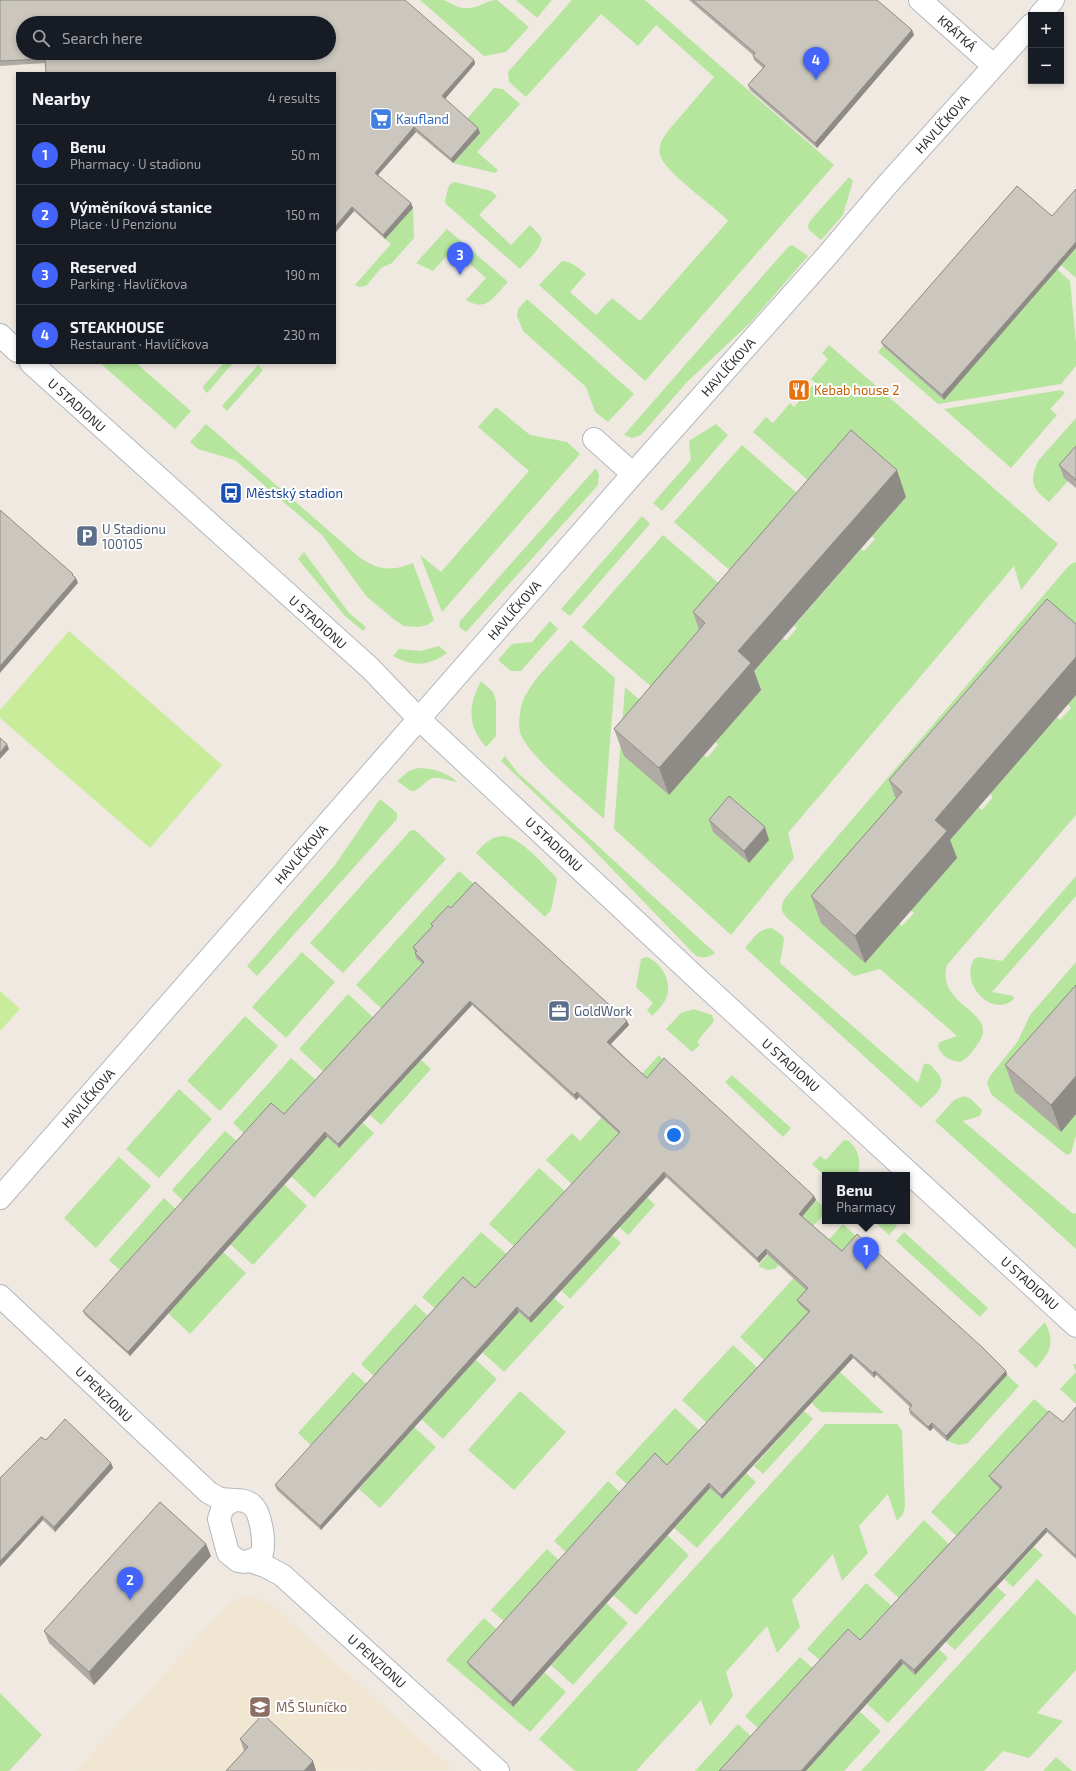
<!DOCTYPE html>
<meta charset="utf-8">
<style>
body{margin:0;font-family:"Exo 2",sans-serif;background:#20242c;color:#f1f3f6}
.controls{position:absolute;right:12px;top:12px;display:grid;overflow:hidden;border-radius:0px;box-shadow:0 2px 6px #0003}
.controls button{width:36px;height:36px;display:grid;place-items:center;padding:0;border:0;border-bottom:1px solid #363941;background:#171b24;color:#f1f3f6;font:20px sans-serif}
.you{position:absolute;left:674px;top:1135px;width:14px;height:14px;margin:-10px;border:3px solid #fff;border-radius:50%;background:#1a73e8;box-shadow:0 0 0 6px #1a73e833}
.badge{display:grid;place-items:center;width:26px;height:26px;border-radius:50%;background:#4264fb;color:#fff;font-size:13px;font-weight:700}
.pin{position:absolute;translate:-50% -33px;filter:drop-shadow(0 1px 2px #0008)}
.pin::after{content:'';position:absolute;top:21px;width:14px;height:12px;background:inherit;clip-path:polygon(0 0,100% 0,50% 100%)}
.popup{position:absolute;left:822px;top:1172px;width:88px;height:52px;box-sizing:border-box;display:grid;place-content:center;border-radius:0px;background:#171b24;filter:drop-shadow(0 1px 3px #0005);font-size:13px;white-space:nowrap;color:#9ea1a6}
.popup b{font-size:15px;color:#f1f3f6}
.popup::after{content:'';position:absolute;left:50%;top:100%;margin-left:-8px;border:8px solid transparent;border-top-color:#171b24}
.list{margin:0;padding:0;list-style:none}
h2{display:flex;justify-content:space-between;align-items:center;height:52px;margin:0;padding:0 16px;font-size:17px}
h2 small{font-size:13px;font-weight:400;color:#9ea1a6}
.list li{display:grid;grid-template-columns:26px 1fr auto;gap:12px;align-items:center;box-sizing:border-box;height:60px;padding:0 16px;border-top:1px solid #363941}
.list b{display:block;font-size:15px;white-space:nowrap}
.list p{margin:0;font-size:13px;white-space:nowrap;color:#9ea1a6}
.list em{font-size:13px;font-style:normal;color:#9ea1a6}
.icon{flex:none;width:22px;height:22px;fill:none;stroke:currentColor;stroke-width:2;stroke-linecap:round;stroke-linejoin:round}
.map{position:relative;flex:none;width:1076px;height:1771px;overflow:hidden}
.search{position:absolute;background:#171b24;box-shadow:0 2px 6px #0003;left:16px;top:16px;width:320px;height:44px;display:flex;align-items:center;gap:10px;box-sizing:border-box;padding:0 14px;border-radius:22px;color:#9ea1a6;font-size:15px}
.panel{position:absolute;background:#171b24;box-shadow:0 2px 6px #0003;left:16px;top:72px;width:320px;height:292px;border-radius:0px}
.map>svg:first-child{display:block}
.education{fill:#f0e6d1}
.green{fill:#b6e59e}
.pitch{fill:#c9ec9a}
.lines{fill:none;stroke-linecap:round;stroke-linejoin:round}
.minor-casing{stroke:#b4b7c1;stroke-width:24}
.minor{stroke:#fff;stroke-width:22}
.wall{fill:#afaba4}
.shaded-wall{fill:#8e8b86}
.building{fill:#cbc7bf;stroke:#8e8b86;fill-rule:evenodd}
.labels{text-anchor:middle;stroke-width:4;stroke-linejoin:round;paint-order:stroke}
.street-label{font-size:13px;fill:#2e2e2e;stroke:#fff}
.shop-label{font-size:13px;fill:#366cbe;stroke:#fff;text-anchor:start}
.food-label{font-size:13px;fill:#c56008;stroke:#fff;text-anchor:start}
.transit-label{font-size:13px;fill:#164399;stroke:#fff;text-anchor:start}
.service-label{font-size:13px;fill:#4e5e75;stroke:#fff;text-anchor:start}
.education-label{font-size:13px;fill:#785e54;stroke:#fff;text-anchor:start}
</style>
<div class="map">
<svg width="1076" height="1771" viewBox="0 0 1076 1771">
<rect width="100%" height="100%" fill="#efe9e1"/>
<path class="education" d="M249 1597 261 1599 271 1604 454 1770 76 1771 227 1605 238 1598Z"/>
<path class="green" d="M420 0C427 0 436 0 443 0 450 2 456 8 464 8 476 10 486 0 497 0L529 27 506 52 484 56Z
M516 0H552L537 18Z
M572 0H645L834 165 645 381 539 285 562 261C573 262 578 268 586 274L570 292 596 315 612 298 640 321 728 221C714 205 663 172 660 154 658 145 663 138 668 131L714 77 656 25 638 46 601 14 526 97 509 82 508 72Z
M494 88 503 89 520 104 477 152 498 170 495 173 453 163 480 133 466 120Z
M849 177 853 181 843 215 821 240 809 230 808 226 810 221Z
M454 182 491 191 497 196 479 215 511 245 530 225C533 229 539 233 541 237 544 246 526 262 520 269L446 204 445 201 449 185Z
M413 208 414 238 392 263 381 268 366 286 359 287 355 285 391 244 385 239Z
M447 229 508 282C494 296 487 313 466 300L486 278 453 249 433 271 416 263Z
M792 245 808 256 750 323 687 382 641 435 632 438 624 435 788 247Z
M1076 248V278L1061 265Z
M1057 269 1070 281 1076 343V366L1061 384 938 404 878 352 883 346 944 399Z
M527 299 634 394 608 422 595 412 586 387 523 331 517 316 518 309Z
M829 345 1058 544 1021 590 1014 566 788 833 794 858 731 935 614 829 625 687 658 716 669 794 704 755 707 758 718 745 715 741 748 678 783 638 786 641 797 628 794 626 861 549 864 551 875 539 753 432 766 417 773 423 790 403 794 407 815 383 811 379 828 359 822 353Z
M100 363H136L191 411 175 429Z
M224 363H233L207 393 203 389 204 385Z
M258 365 263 370 227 411 222 406Z
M1061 390 1065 393 1050 409 1057 415 1011 468 944 409Z
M496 407 530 435 567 442 580 454 442 612 420 555 441 572 529 471 478 427Z
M1076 418V464L1068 481 1049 502C1032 488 1029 483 1038 461Z
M206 424 359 557C378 570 391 572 413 563L434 620 427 625 419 627 404 626 396 621 366 596 322 535 235 460 198 449 190 442Z
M716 424 728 435 662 511 653 503 691 460 689 441Z
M742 445 815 509 748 586 674 522Z
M596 468 599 475 598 485 466 632 459 627 460 621Z
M642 516 650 524 570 616 561 609Z
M663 535 737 599 670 703 582 627Z
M304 552 349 613 366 627 363 631 345 616 298 559Z
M1076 562V642L1057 626 899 923 902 926 914 913 911 911 944 847 979 807 982 810 993 797 990 794 1057 717 1060 720 1071 708 1068 704 1076 695V815L947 965C935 1008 1003 1011 977 1045 972 1052 968 1058 960 1062 951 1061 940 1056 938 1046L940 1042 957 1036 880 969 854 976 787 918C781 911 780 907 785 898L1066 569 1071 564Z
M550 621 558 629 521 671H511L498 660 512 644 532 642Z
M571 640 615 678 604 819C585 801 526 755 520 732 518 722 520 706 525 696 536 676 555 658 571 640Z
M439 646 447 653C429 666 413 667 393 656L399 649 421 651Z
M481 681 493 692 496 701V736L486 747C467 726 468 705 481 681Z
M505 756 517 772 715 953C709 958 703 958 696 956L588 844 501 761Z
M418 768C432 768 447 772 457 782 450 782 442 777 434 778 425 779 421 791 411 791L397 781 409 771Z
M380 799 397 813V819L257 976 247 966 335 865Z
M415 830 446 859 343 973 310 943 410 831Z
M502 836C521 837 542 864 556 877L557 880 551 910 545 917 476 853C483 845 490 837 502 836Z
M459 871 477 887 434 970 384 1011 356 985Z
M1076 876V896L992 992 1013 996 1014 999C993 1019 959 984 974 959L978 957 1002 961Z
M772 928 783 936 784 940 780 963 918 1083 924 1064C930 1063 932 1066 935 1070 951 1086 933 1096 921 1108L745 948C753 939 759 928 772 928Z
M302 952 335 982 286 1038 252 1007Z
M647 957C661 963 672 980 667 996 664 1004 658 1010 652 1016L647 1010 653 1003 636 987 641 959Z
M1076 962V1023L1060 1132 1076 1114V1135L1071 1153 1067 1155 991 1094 987 1083 990 1076 1018 1041 1030 1015Z
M348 994 376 1020 326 1074 299 1049Z
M694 1009 712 1015 714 1021 697 1042 700 1045 692 1052 666 1029 681 1013Z
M245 1016 278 1046 220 1111 187 1081Z
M659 1055 666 1063 609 1125 628 1143 575 1187 546 1160 572 1133 580 1141Z
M291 1058 318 1082 285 1118 247 1136 233 1123Z
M421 1060 431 1069 381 1125 370 1115Z
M732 1075 791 1128 783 1137 725 1082Z
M179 1089 212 1119 159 1178 126 1149Z
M964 1096 971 1099 982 1110 980 1116 963 1121 1073 1214 1076 1213V1249L935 1121 954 1100Z
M363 1123 374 1133 314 1198 291 1176 327 1137 339 1148Z
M225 1131 240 1144 186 1204 172 1190Z
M844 1140 849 1141C859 1150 862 1163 857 1175H840L835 1171 831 1175H825V1176L812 1164 820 1156 826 1160Z
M119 1157 151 1186 96 1248 64 1218Z
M539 1168 568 1194 517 1249 489 1224Z
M284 1184 307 1206 253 1265 230 1244Z
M647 1197 655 1205 628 1235 619 1227Z
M164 1198 179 1212 123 1273 109 1260Z
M816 1200 825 1208V1213L775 1269 767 1270 758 1266Z
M874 1221H893L897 1226 889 1235Z
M843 1224 859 1239 797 1301 817 1320 767 1363 740 1337Z
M481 1232 510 1257 487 1282 438 1311 422 1297Z
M904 1232 988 1308 980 1317 896 1241Z
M612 1235 621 1243 570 1299 561 1290Z
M223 1252 246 1273 190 1334 168 1313Z
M554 1298 564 1307 504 1372 482 1352 519 1312 531 1323Z
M415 1304 431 1319 377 1379 361 1364Z
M1045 1322C1055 1342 1051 1352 1036 1368L1018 1351Z
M733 1345 760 1370 709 1425 682 1400Z
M475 1359 497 1379 443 1439 421 1419Z
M1073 1364H1076V1404L1060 1389 1076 1372Z
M353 1372 370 1387 314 1448 298 1433Z
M840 1372 884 1413 821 1412 812 1403Z
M1007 1375 1019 1386 968 1443 958 1445 947 1441Z
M520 1391 566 1432 514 1490 468 1450Z
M1034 1399 1049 1412 989 1478 1007 1495 960 1539 931 1512Z
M675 1408 702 1433 668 1469 630 1487 615 1473Z
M804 1411 813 1419 763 1474 754 1466Z
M825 1424H897L902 1431 905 1507 903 1514 897 1521 888 1494 859 1526 868 1553 842 1581 833 1554 792 1600 800 1627 777 1653 767 1626 726 1672 733 1696 710 1726 701 1700 636 1771H575L539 1739Z
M414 1427 436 1447 380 1508 359 1489Z
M746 1473 756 1482 697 1548 674 1528 710 1488 722 1499Z
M608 1481 623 1495 569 1555 554 1541Z
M924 1520 952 1547 902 1601 874 1575Z
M667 1535 689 1555 636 1615 613 1595Z
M1034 1547 1043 1555 1013 1587 1004 1579Z
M547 1549 562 1563 507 1624 491 1610Z
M1037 1579 1076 1616V1670L1037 1713 1063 1721 1029 1758 1003 1751 984 1771H861Z
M866 1583 895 1609 871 1634 823 1663 807 1649Z
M997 1587 1006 1595 955 1650 946 1642Z
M606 1603 628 1623 573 1685 551 1665Z
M484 1618 566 1692 530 1732 446 1660Z
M939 1649 948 1658 888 1723 867 1704 903 1664 915 1675Z
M800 1657 816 1671 761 1731 745 1716Z
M0 1693 42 1735 9 1771H0Z
M860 1712 881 1731 844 1771H806Z
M738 1724 754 1739 725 1771H695Z
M1056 1757 1072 1771H1043Z"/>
<path class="pitch" d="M69 631 222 765 150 848 0 718V710Z
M0 991 20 1009 0 1031Z"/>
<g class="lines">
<g class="minor-casing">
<path id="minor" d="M920 0 994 66
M1040 15 1053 0
M0 335 17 351
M31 363 370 668 419 719 702 983 1076 1326
M594 439 633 474
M0 1198 633 474 825 258 886 186 1031 25
M0 1296 208 1492 220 1499 234 1500
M234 1500C240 1500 246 1500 252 1505 261 1513 265 1541 262 1553L255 1559 244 1562 238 1561 228 1553 219 1519 223 1507Z
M250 1561 265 1566 282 1575 498 1771"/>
</g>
<use href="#minor" class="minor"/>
</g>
<path class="wall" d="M0 0 474 60 475 64 445 99 478 128 480 133 453 163 416 132 378 175 411 203 413 208 385 239 354 211 335 233V73L45 63 0 66Z
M689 0H877L912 30 914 35 817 148 750 90 748 85 763 68 754 60 753 56V55Z
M1017 186 944 400 883 346 881 342Z
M1076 446V488L1064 478 1059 465Z
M906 497 754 671 761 690 669 795 624 756 614 729 699 630 693 612Z
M1076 624V695L950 840 957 858 865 963 821 923 811 896 896 799 889 780Z
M709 820 769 840 749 863 713 832Z
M451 908 627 1021 629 1025 611 1044 647 1078 814 1196 816 1200 802 1216 842 1251 1006 1371 1007 1375 947 1441 933 1428 930 1431 910 1414 909 1409 910 1407 876 1375 874 1378 853 1358 722 1499 710 1488 513 1707 469 1666 467 1662 667 1465 808 1312 799 1304 797 1300 806 1290 767 1254 759 1263 666 1177 531 1323 519 1312 321 1530 277 1490 275 1485 475 1288 619 1134 579 1097 576 1100 472 1005 339 1148 327 1137 130 1356 85 1315 83 1311 284 1114 423 964 416 958 415 953 413 947 432 927 431 924Z
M1076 985V1114L1061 1132 1015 1092 1005 1065Z
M1076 1407V1559L1047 1532 915 1675 903 1664 860 1640 1000 1489 991 1480 989 1476 1063 1422Z
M46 1440 111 1463 113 1468 55 1532 0 1478Z
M206 1544 211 1556 94 1685 49 1643 44 1631Z
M240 1739 313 1761 316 1771H226L244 1751Z"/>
<path class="shaded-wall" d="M912 30 914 35 817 148 815 143Z
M474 60 475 64 444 100 442 96Z
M414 127 416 132 376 177 375 173Z
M478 128 480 133 453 163 451 159Z
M411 203 413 208 385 239 383 235Z
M352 207 354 211 335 233V227Z
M1076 242V248L944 400 942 395Z
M897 470 906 497 754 671 761 690 669 795 659 768 738 651Z
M76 578 78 583 0 673V666Z
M1076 657V695L950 840 957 858 865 963 855 936 935 820Z
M7 744 9 749 0 759V753Z
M765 827 769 840 749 863 744 851Z
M470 1001 472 1005 339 1148 338 1144Z
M627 1021 629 1025 609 1046 607 1042Z
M1076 1076V1114L1061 1132 1051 1105Z
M577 1092 579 1097 576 1100 574 1095Z
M325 1132 327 1137 130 1356 128 1352Z
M664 1172 666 1177 531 1323 529 1318Z
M814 1196 816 1200 801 1218 799 1214Z
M766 1249 767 1254 759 1263 757 1258Z
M517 1307 519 1312 321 1530 320 1526Z
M851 1354 853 1358 722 1499 721 1495Z
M875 1371 876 1375 874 1378 873 1373Z
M1006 1371 1007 1375 947 1441 946 1436Z
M932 1423 933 1428 930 1431 928 1427Z
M111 1463 113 1468 55 1532 54 1527Z
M709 1483 710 1488 513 1707 511 1702Z
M42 1516 43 1520 0 1567V1561Z
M1046 1528 1047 1532 915 1675 914 1670Z
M206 1544 211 1556 94 1685 89 1672Z
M901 1659 903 1664 806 1771H801Z
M313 1761 316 1771H304Z"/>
<path class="building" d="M0 0H405L474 60 442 96 478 128 451 159 414 127 375 173 411 203 383 235 352 207 335 227V73H46L45 59 0 61ZM23 23H329V53H23Z
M693 0H877L912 30 815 143 748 85 765 66 753 56 755 53Z
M1017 186 1052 216 1076 189V242L942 395 881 342Z
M851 430 897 470 738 651 751 663 659 768 614 729 705 623 693 612Z
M1076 446V480L1059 465Z
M0 510 73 574 72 575 76 578 0 666Z
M1047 599 1076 624V657L935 820 947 831 855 936 811 896 902 792 889 780Z
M0 738 7 744 0 753Z
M729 796 765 827 744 851 709 820Z
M475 882 627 1021 607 1042 647 1078 664 1058 814 1196 799 1214 842 1251 857 1234 982 1347 1006 1371 946 1436 932 1423 928 1427 909 1409 912 1405 875 1371 873 1373 851 1354 721 1495 709 1483 511 1702 467 1662 655 1453 667 1465 810 1311 797 1300 808 1288 766 1249 757 1258 664 1172 529 1318 517 1307 320 1526 275 1485 463 1277 475 1288 620 1132 577 1092 574 1095 470 1001 338 1144 325 1132 128 1352 83 1311 271 1103 284 1114 424 962 415 953 417 951 413 947 433 926 431 924 448 906 451 908Z
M1076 985V1076L1051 1105 1005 1065Z
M1076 1407V1556L1046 1528 914 1670 901 1659 801 1771H719L848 1629 860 1640 1002 1487 989 1476 1049 1411 1063 1422Z
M65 1419 111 1463 54 1527 42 1516 0 1561V1477V1478L41 1437 46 1440Z
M160 1502 206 1544 89 1672 44 1631Z
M263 1714 313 1761 304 1771H226L248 1747 240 1739Z"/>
<defs>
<g id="supermarket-square" transform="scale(1.15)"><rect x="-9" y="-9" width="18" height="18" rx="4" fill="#3f7fe0" stroke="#fff"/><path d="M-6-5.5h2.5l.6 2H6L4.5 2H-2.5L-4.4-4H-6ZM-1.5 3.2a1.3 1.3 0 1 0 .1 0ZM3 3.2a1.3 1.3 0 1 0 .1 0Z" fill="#fff"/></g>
<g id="restaurant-square" transform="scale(1.15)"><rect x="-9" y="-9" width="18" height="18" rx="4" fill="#e8710a" stroke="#fff"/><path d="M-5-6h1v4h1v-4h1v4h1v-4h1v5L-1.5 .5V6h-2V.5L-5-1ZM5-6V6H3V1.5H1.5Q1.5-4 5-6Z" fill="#fff"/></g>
<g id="bus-square" transform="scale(1.15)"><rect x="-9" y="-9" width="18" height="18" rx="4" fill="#1a4fb4" stroke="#fff"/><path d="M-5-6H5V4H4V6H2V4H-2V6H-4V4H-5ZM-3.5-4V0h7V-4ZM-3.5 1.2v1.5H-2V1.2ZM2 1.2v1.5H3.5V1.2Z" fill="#fff"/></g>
<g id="parking-square" transform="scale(1.15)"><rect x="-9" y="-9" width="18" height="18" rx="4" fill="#5c6f8a" stroke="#fff"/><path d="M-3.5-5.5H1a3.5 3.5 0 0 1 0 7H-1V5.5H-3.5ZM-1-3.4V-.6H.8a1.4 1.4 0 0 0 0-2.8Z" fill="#fff"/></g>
<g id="office-square" transform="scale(1.15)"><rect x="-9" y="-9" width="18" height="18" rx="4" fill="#5c6f8a" stroke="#fff"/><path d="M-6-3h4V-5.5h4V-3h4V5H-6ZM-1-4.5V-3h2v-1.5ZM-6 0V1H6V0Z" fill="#fff"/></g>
<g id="school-square" transform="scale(1.15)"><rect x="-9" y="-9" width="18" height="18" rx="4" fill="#8d6e63" stroke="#fff"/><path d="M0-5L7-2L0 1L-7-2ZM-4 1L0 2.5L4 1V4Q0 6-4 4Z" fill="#fff"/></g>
</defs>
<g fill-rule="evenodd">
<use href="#supermarket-square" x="381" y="119"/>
<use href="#restaurant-square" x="799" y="390"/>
<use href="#bus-square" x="231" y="493"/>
<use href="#parking-square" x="87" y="536"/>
<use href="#office-square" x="559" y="1011"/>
<use href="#school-square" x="260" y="1707"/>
</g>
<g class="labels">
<g class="street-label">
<text transform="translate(957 33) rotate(42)" y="5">KRÁTKÁ</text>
<text transform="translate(942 124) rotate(-48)" y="5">HAVLÍČKOVA</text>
<text transform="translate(728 367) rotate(-48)" y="5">HAVLÍČKOVA</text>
<text transform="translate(77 405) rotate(42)" y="5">U STADIONU</text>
<text transform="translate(514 610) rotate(-49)" y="5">HAVLÍČKOVA</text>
<text transform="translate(318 622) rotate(42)" y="5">U STADIONU</text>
<text transform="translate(554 844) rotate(43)" y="5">U STADIONU</text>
<text transform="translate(301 854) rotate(-49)" y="5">HAVLÍČKOVA</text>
<text transform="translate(791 1065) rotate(42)" y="5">U STADIONU</text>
<text transform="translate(88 1098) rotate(-49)" y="5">HAVLÍČKOVA</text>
<text transform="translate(1030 1283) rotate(42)" y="5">U STADIONU</text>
<text transform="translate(104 1394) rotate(44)" y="5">U PENZIONU</text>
<text transform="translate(377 1661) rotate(42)" y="5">U PENZIONU</text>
</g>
<g class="shop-label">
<text x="396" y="124">Kaufland</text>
</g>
<g class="food-label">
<text x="814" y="395">Kebab house 2</text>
</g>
<g class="transit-label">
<text x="246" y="498">Městský stadion</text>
</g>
<g class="service-label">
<text x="102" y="534">U Stadionu<tspan x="102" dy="15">100105</tspan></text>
<text x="574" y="1016">GoldWork</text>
</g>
<g class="education-label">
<text x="276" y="1712">MŠ Sluníčko</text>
</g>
</g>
</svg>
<div class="controls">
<button>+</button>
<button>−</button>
</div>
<div class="you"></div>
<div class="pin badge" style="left:866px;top:1270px">1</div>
<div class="popup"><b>Benu</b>Pharmacy</div>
<div class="pin badge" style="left:130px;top:1600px">2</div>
<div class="pin badge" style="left:460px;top:275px">3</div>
<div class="pin badge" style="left:816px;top:80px">4</div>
<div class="search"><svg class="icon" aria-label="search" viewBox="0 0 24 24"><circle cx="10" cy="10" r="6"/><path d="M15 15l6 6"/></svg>Search here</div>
<section class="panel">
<h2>Nearby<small>4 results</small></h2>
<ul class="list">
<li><span class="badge">1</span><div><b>Benu</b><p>Pharmacy · U stadionu</p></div><em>50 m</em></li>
<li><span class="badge">2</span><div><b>Výměníková stanice</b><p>Place · U Penzionu</p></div><em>150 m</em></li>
<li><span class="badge">3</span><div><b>Reserved</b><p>Parking · Havlíčkova</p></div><em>190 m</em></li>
<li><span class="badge">4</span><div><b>STEAKHOUSE</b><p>Restaurant · Havlíčkova</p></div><em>230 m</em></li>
</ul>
</section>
</div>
